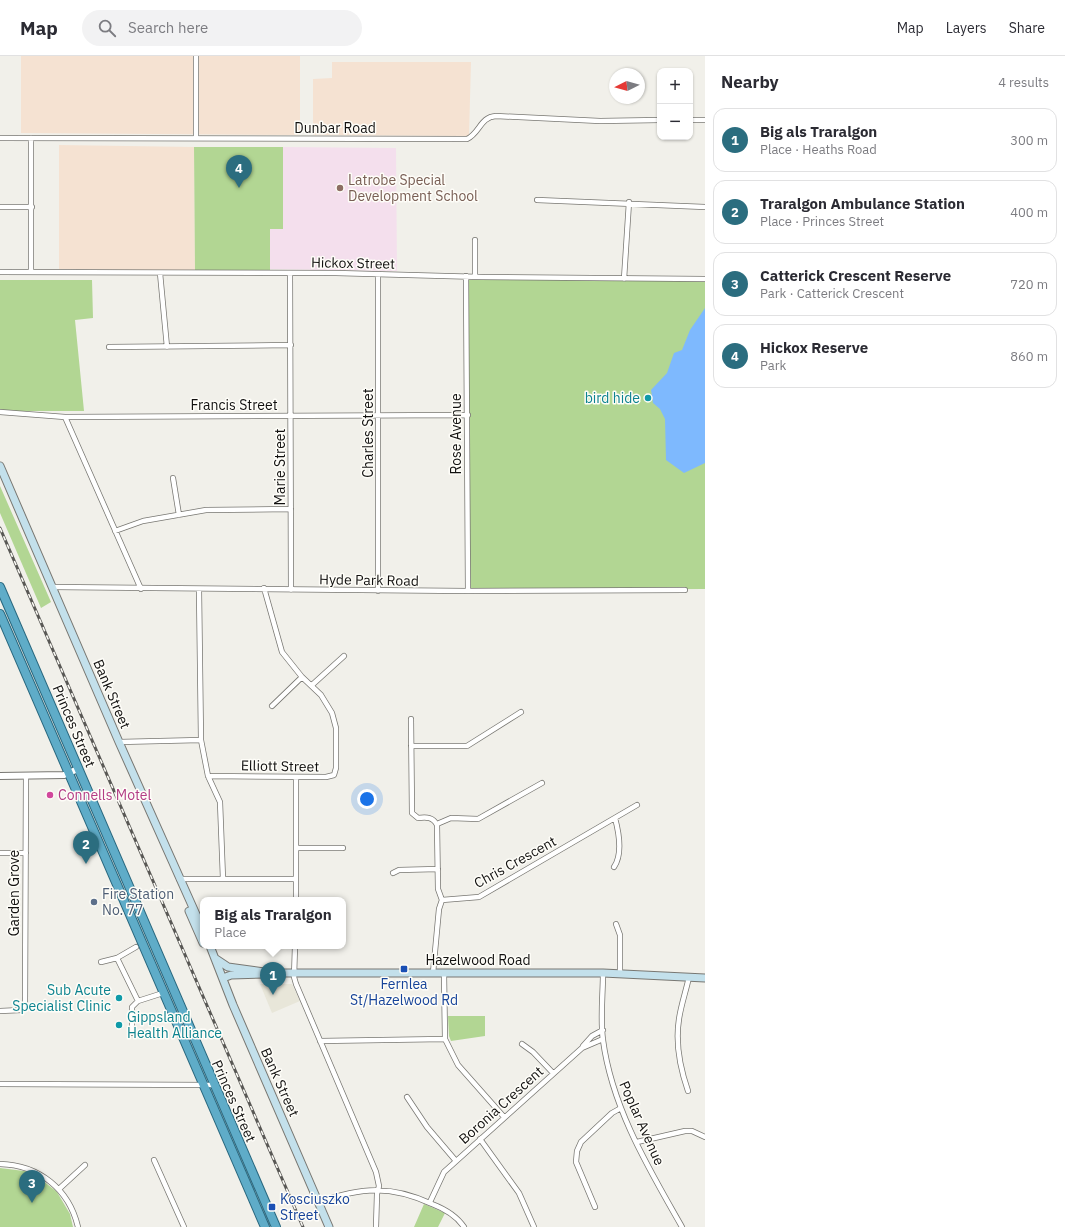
<!DOCTYPE html>
<meta charset="utf-8">
<style>
body{margin:0;font-family:"IBM Plex Sans",sans-serif;background:#f2f2f3;color:#2b2b33}
.controls{position:absolute;right:12px;top:12px;display:grid;overflow:hidden;border-radius:8px;box-shadow:0 1px 3px #0004}
.controls button{width:36px;height:36px;display:grid;place-items:center;padding:0;border:0;border-bottom:1px solid #e1e1e2;background:#fff;color:#2b2b33;font:20px sans-serif}
.compass{position:absolute;left:609px;top:12px;width:36px;height:36px;border-radius:50%;background:#fff;box-shadow:0 1px 3px #0004;rotate:264deg}
.you{position:absolute;left:367px;top:743px;width:14px;height:14px;margin:-10px;border:3px solid #fff;border-radius:50%;background:#1a73e8;box-shadow:0 0 0 6px #1a73e833}
.badge{display:grid;place-items:center;width:26px;height:26px;border-radius:50%;background:#2b6d7f;color:#fff;font-size:13px;font-weight:700}
.pin{position:absolute;translate:-50% -33px;filter:drop-shadow(0 1px 2px #0008)}
.pin::after{content:'';position:absolute;top:21px;width:14px;height:12px;background:inherit;clip-path:polygon(0 0,100% 0,50% 100%)}
.popup{position:absolute;left:200px;top:841px;width:146px;height:52px;box-sizing:border-box;display:grid;place-content:center;border-radius:8px;background:#fff;filter:drop-shadow(0 1px 3px #0005);font-size:13px;white-space:nowrap;color:#7c7c81}
.popup b{font-size:15px;color:#2b2b33}
.popup::after{content:'';position:absolute;left:50%;top:100%;margin-left:-8px;border:8px solid transparent;border-top-color:#fff}
.list{margin:0;padding:0;list-style:none}
h2{display:flex;justify-content:space-between;align-items:center;height:52px;margin:0;padding:0 16px;font-size:17px}
h2 small{font-size:13px;font-weight:400;color:#7c7c81}
.list li{display:grid;grid-template-columns:26px 1fr auto;gap:12px;align-items:center;box-sizing:border-box;height:64px;margin:0 8px 8px;padding:0 8px;border:1px solid #e1e1e2;border-radius:12px}
.list b{display:block;font-size:15px;white-space:nowrap}
.list p{margin:0;font-size:13px;white-space:nowrap;color:#7c7c81}
.list em{font-size:13px;font-style:normal;color:#7c7c81}
.icon{flex:none;width:22px;height:22px;fill:none;stroke:currentColor;stroke-width:2;stroke-linecap:round;stroke-linejoin:round}
.map{position:relative;flex:none;width:705px;height:1171px;overflow:hidden}
header{display:flex;align-items:center;gap:24px;box-sizing:border-box;height:56px;padding:0 20px;background:#fff;border-bottom:1px solid #e1e1e2}
header strong{font-size:19px}
nav{display:flex;gap:22px;margin-inline-start:auto;font-size:14px}
.search{width:280px;height:36px;background:#f2f2f3;display:flex;align-items:center;gap:10px;box-sizing:border-box;padding:0 14px;border-radius:22px;color:#7c7c81;font-size:15px}
main{display:flex}
aside{flex:1;background:#fff}
.map>svg:first-child{display:block}
.built{fill:#e8e6d9}
.industrial{fill:#f5e2d2}
.education{fill:#f4dfed}
.green{fill:#b2d693}
.water{fill:#7eb9fe}
.lines{fill:none;stroke-linecap:round;stroke-linejoin:round}
.minor-casing{stroke:#787772;stroke-width:6}
.tertiary-casing{stroke:#787772;stroke-width:8}
.secondary-casing{stroke:#787772;stroke-width:9}
.trunk-casing{stroke:#2a687f;stroke-width:10}
.minor{stroke:#fff;stroke-width:4.5}
.tertiary{stroke:#fff;stroke-width:6}
.secondary{stroke:#c3e0eb;stroke-width:7}
.trunk{stroke:#5facc8;stroke-width:8}
.rail-casing{stroke:#595855;stroke-width:3}
.rail{stroke:#fefdf8;stroke-width:1.5;stroke-dasharray:4.5;stroke-linecap:butt}
.education-dot{fill:#8d6e63;stroke:#fefdf8;stroke-width:1.5}
.culture-dot{fill:#0f9aa8;stroke:#fefdf8;stroke-width:1.5}
.hotel-dot{fill:#d1479c;stroke:#fefdf8;stroke-width:1.5}
.service-dot{fill:#5c6f8a;stroke:#fefdf8;stroke-width:1.5}
.transit-dot{fill:#1a4fb4;stroke:#fefdf8;stroke-width:1.5}
.labels{text-anchor:middle;stroke-width:3;stroke-linejoin:round;paint-order:stroke}
.street-label{font-size:14px;fill:#11100f;stroke:#fefdf8}
.education-label{font-size:14px;fill:#785e54;stroke:#fefdf8;text-anchor:start}
.culture-label{font-size:14px;fill:#0d838f;stroke:#fefdf8;text-anchor:end}
.hotel-label{font-size:14px;fill:#b23c85;stroke:#fefdf8;text-anchor:start}
.service-label{font-size:14px;fill:#4e5e75;stroke:#fefdf8;text-anchor:start}
.transit-label{font-size:14px;fill:#164399;stroke:#fefdf8}
</style>
<header>
<strong>Map</strong>
<div class="search"><svg class="icon" aria-label="search" viewBox="0 0 24 24"><circle cx="10" cy="10" r="6"/><path d="M15 15l6 6"/></svg>Search here</div>
<nav><a>Map</a><a>Layers</a><a>Share</a></nav>
</header>
<main>
<div class="map">
<svg width="705" height="1171" viewBox="0 0 705 1171">
<rect width="100%" height="100%" fill="#f1f0ea"/>
<path class="built" d="M260 928H292L300 945 272 957Z"/>
<path class="industrial" d="M21 0H300V79L21 77Z
M332 6H471L469 80 313 79V23L332 22Z
M59 89 194 91 195 215 59 213Z"/>
<path class="education" d="M283 91 396 92 397 215 270 213V173L283 172Z"/>
<path class="green" d="M194 91H283V173H270V214L195 215Z
M705 223V533L469 534 468 224Z
M0 224H92L93 262 75 264 84 355H0Z
M0 430 51 546 41 552 0 457Z
M448 960H485V980L451 985 449 980Z
M0 1112 32 1116 57 1136 70 1158 73 1171H0Z
M424 1148 445 1157 438 1171H414Z"/>
<path class="water" d="M705 252V407L684 417 666 404 665 363 660 353 653 347 651 334 667 317 674 297 682 294 690 274Z"/>
<g class="lines">
<g class="minor-casing">
<path id="minor" d="M196 0V82
M690 64H705
M0 82 467 83C480 77 480 61 496 60L600 65 660 64
M537 144 705 151
M0 151H32
M475 184V220
M0 216 336 217 481 221 705 223
M31 216V82
M160 217 167 291
M290 217 291 534
M466 220 468 535
M624 223 629 146
M109 291 291 289
M0 356 65 361 468 359
M65 361 141 533
M173 422 179 459
M115 475 143 465 206 454 291 453
M52 531 468 535 685 534
M199 534 201 684 208 720 220 746 223 823
M378 535V219
M312 629 344 600
M272 650 302 621
M411 663 412 757 418 762C427 761 433 761 437 769L438 833 442 844
M119 686 201 684
M411 690H467L521 656
M208 720 326 721 334 719 336 712V672L332 657 321 639 302 621 282 596 264 532
M437 768 451 762 478 763 542 727
M296 792H343
M0 797H26
M614 811C623 798 619 777 615 762
M393 817 399 814 438 813
M179 823H295
M296 844V721
M616 868 620 879V917
M295 890 294 921 296 928 376 1116 379 1130 377 1138 376 1171
M117 902 136 891
M101 906 117 902 138 945 163 937
M433 917 439 853 442 844 479 841 637 749
M444 917 445 983 458 1009 504 1061
M603 917C603 938 600 962 603 984 612 1052 649 1113 682 1171
M0 955 22 954 25 948 26 720
M132 977V951L138 945
M320 985 445 983
M522 988 533 996 553 1017
M583 990 592 980 603 974
M0 1028 213 1029
M688 1035C680 1012 675 988 679 963 681 949 686 935 689 921
M407 1041 427 1071 456 1105
M480 1083 519 1137 534 1171
M637 1086 685 1075H692L705 1081
M154 1104 184 1171
M0 1108C39 1109 69 1133 78 1171
M59 1133 85 1109
M319 1146C361 1131 391 1129 432 1148 445 1153 456 1159 464 1171
M430 1146 444 1116 582 992 603 983
M595 1151 576 1106 577 1095 581 1086 612 1057 621 1052"/>
</g>
<g class="tertiary-casing">
<path id="tertiary" d="M0 720 64 719 78 713"/>
</g>
<g class="secondary-casing">
<path id="secondary" d="M0 410 119 686 203 874
M189 855 203 887
M210 890 233 949 329 1171
M216 903 228 911 271 917H603L705 922
M223 922 231 919 267 918"/>
</g>
<g class="trunk-casing">
<path id="trunk" d="M0 531 276 1171
M0 558 265 1171"/>
</g>
<use href="#minor" class="minor"/>
<use href="#tertiary" class="tertiary"/>
<use href="#secondary" class="secondary"/>
<use href="#trunk" class="trunk"/>
<g class="rail-casing">
<path id="rail" d="M0 472 303 1171"/>
</g>
<use href="#rail" class="rail"/>
</g>
<circle class="education-dot" cx="340" cy="132" r="4"/>
<g class="culture-dot">
<circle cx="648" cy="342" r="4"/>
<circle cx="119" cy="942" r="4"/>
<circle cx="119" cy="969" r="4"/>
</g>
<circle class="hotel-dot" cx="50" cy="739" r="4"/>
<circle class="service-dot" cx="94" cy="846" r="4"/>
<g class="transit-dot">
<rect x="400" y="909" width="8" height="8" rx="2"/>
<rect x="268" y="1147" width="8" height="8" rx="2"/>
</g>
<g class="labels">
<g class="street-label">
<text x="335" y="77">Dunbar Road</text>
<text transform="translate(353 207) rotate(1)" y="5">Hickox Street</text>
<text x="234" y="354">Francis Street</text>
<text transform="translate(368 377) rotate(-90)" y="5">Charles Street</text>
<text transform="translate(456 378) rotate(-90)" y="5">Rose Avenue</text>
<text transform="translate(280 411) rotate(-90)" y="5">Marie Street</text>
<text transform="translate(369 524) rotate(1)" y="5">Hyde Park Road</text>
<text transform="translate(112 638) rotate(67)" y="5">Bank Street</text>
<text transform="translate(74 670) rotate(67)" y="5">Princes Street</text>
<text transform="translate(280 710) rotate(1)" y="5">Elliott Street</text>
<text transform="translate(515 806) rotate(-29)" y="5">Chris Crescent</text>
<text transform="translate(14 837) rotate(-90)" y="5">Garden Grove</text>
<text x="478" y="909">Hazelwood Road</text>
<text transform="translate(280 1026) rotate(66)" y="5">Bank Street</text>
<text transform="translate(234 1045) rotate(66)" y="5">Princes Street</text>
<text transform="translate(501 1049) rotate(-42)" y="5">Boronia Crescent</text>
<text transform="translate(642 1067) rotate(66)" y="5">Poplar Avenue</text>
</g>
<g class="education-label">
<text x="348" y="129">Latrobe Special<tspan x="348" dy="16">Development School</tspan></text>
</g>
<g class="culture-label">
<text x="640" y="347">bird hide</text>
<text x="111" y="939">Sub Acute<tspan x="111" dy="16">Specialist Clinic</tspan></text>
<text x="127" y="966" text-anchor="start">Gippsland<tspan x="127" dy="16">Health Alliance</tspan></text>
</g>
<g class="hotel-label">
<text x="58" y="744">Connells Motel</text>
</g>
<g class="service-label">
<text x="102" y="843">Fire Station<tspan x="102" dy="16">No. 77</tspan></text>
</g>
<g class="transit-label">
<text x="404" y="933">Fernlea<tspan x="404" dy="16">St/Hazelwood Rd</tspan></text>
<text x="280" y="1148" text-anchor="start">Kosciuszko<tspan x="280" dy="16">Street</tspan></text>
</g>
</g>
</svg>
<div class="controls">
<button>+</button>
<button>−</button>
</div>
<svg class="compass" viewBox="-18 -18 36 36"><path d="M0-13l5 13h-10z" fill="#e53935"/><path d="M0 13l5-13h-10z" fill="#7c7c81"/></svg>
<div class="you"></div>
<div class="pin badge" style="left:273px;top:939px">1</div>
<div class="popup"><b>Big als Traralgon</b>Place</div>
<div class="pin badge" style="left:86px;top:808px">2</div>
<div class="pin badge" style="left:32px;top:1147px">3</div>
<div class="pin badge" style="left:239px;top:132px">4</div>
</div>
<aside>
<h2>Nearby<small>4 results</small></h2>
<ul class="list">
<li><span class="badge">1</span><div><b>Big als Traralgon</b><p>Place · Heaths Road</p></div><em>300 m</em></li>
<li><span class="badge">2</span><div><b>Traralgon Ambulance Station</b><p>Place · Princes Street</p></div><em>400 m</em></li>
<li><span class="badge">3</span><div><b>Catterick Crescent Reserve</b><p>Park · Catterick Crescent</p></div><em>720 m</em></li>
<li><span class="badge">4</span><div><b>Hickox Reserve</b><p>Park</p></div><em>860 m</em></li>
</ul>
</aside>
</main>
